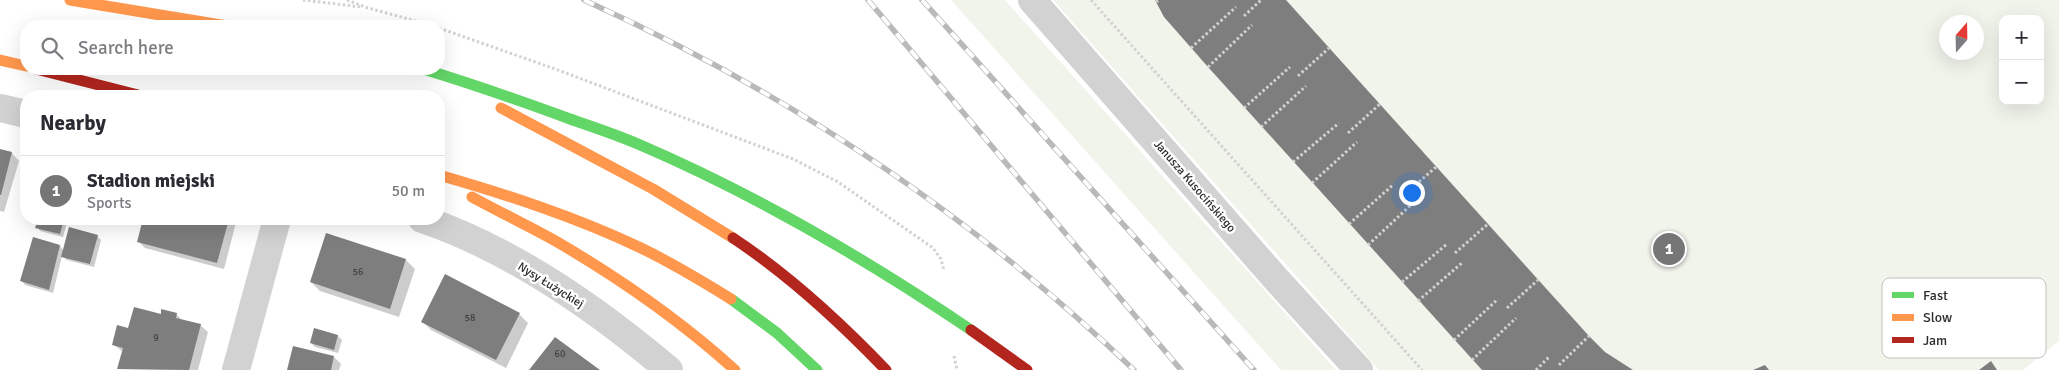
<!DOCTYPE html>
<meta charset="utf-8">
<style>
body{margin:0;font-family:Signika,sans-serif;background:#f2f2f3;color:#2b2b33}
.controls{position:absolute;right:15px;top:15px;display:grid;overflow:hidden;border-radius:10px;box-shadow:0 5px 20px #0002}
.controls button{width:45px;height:45px;display:grid;place-items:center;padding:0;border:0;border-bottom:1px solid #e1e1e2;background:#fff;color:#2b2b33;font:25px sans-serif}
.compass{position:absolute;left:1939px;top:15px;width:45px;height:45px;border-radius:50%;background:#fff;box-shadow:0 5px 20px #0002;rotate:20deg}
.you{position:absolute;left:1411px;top:192px;width:18px;height:18px;margin:-12px;border:4px solid #fff;border-radius:50%;background:#1a73e8;box-shadow:0 0 0 8px #1a73e833}
.badge{display:grid;place-items:center;width:32px;height:32px;border-radius:50%;background:#767676;color:#fff;font-size:16px;font-weight:700}
.pin{position:absolute;translate:-50% -50%;border:2px solid #fff;box-shadow:0 1px 5px #0006}
.list{margin:0;padding:0;list-style:none}
h2{display:flex;justify-content:space-between;align-items:center;height:65px;margin:0;padding:0 20px;font-size:21px}
h2 small{font-size:16px;font-weight:400;color:#7c7c81}
.list li{display:grid;grid-template-columns:32px 1fr auto;gap:15px;align-items:center;box-sizing:border-box;height:70px;padding:0 20px;border-top:1px solid #e1e1e2}
.list b{display:block;font-size:19px;white-space:nowrap}
.list p{margin:0;font-size:16px;white-space:nowrap;color:#7c7c81}
.list em{font-size:16px;font-style:normal;color:#7c7c81}
.icon{flex:none;width:28px;height:28px;fill:none;stroke:currentColor;stroke-width:2;stroke-linecap:round;stroke-linejoin:round}
.map{position:relative;flex:none;width:2059px;height:370px;overflow:hidden}
.search{position:absolute;background:#fff;box-shadow:0 5px 20px #0002;left:20px;top:20px;width:425px;height:55px;display:flex;align-items:center;gap:12px;box-sizing:border-box;padding:0 18px;border-radius:20px;color:#7c7c81;font-size:19px}
.panel{position:absolute;background:#fff;box-shadow:0 5px 20px #0002;left:20px;top:90px;width:425px;height:135px;border-radius:20px}
.map>svg:first-child{display:block}
.green{fill:#f1f4eb;fill-rule:evenodd}
.shadow{fill:#0003}
.building{fill:#7e7e7e}
.lines{fill:none;stroke-linecap:round;stroke-linejoin:round}
.path{stroke:#d2d2d2;stroke-width:3;stroke-dasharray:2.5 2.5;stroke-linecap:butt}
.street{stroke:#d2d2d2;stroke-width:28}
.fast{stroke:#63d668;stroke-width:11}
.slow{stroke:#ff974d;stroke-width:11}
.jam{stroke:#b3261e;stroke-width:11}
.rail-casing{stroke:#b9b9b9;stroke-width:5.5}
.rail{stroke:#fff;stroke-width:4;stroke-dasharray:11;stroke-linecap:butt}
.labels{text-anchor:middle;stroke-width:5;stroke-linejoin:round;paint-order:stroke}
.number-label{font-size:10px;fill:#414141}
.street-label{font-size:12px;fill:#2d2d2d;stroke:#fff}
.key{fill:#fff;stroke:#c0c0c0;stroke-width:1}
.key-label{font-size:14px;fill:#2d2d2d}
</style>
<div class="map">
<svg width="2059" height="370" viewBox="0 0 2059 370">
<rect width="100%" height="100%" fill="#fff"/>
<path class="green" d="M951 0H1005L1336 370H1281Z
M1053 0H2059V341L2023 370H1379ZM2003 19H2040V101H2003ZM1946 22H1976V52H1946Z"/>
<path class="shadow" d="M0 150 12 153 19 161 4 212 0 211Z
M39 219H68L63 237 40 231 37 227Z
M144 219H237L224 269 145 248 138 241Z
M97 236 101 240 94 267 67 260 62 256 53 293 25 285 22 281 34 239 60 246 64 251Z
M406 260 415 269 399 317 320 291 311 282Z
M176 314 183 321 200 325 208 332 198 370 118 369 123 352 113 344 129 330 162 316Z
M519 314 528 323 506 368 431 330 422 321Z
M315 330 338 336 342 340 338 353 315 347 311 343Z
M334 357 341 364 339 370H288Z"/>
<path class="building" d="M1155 0H1286L1589 336 1605 352 1633 370H1482L1208 67 1164 17Z
M0 149 12 152 1 195H0Z
M38 219H64L60 234 35 228Z
M143 219H229L217 263 137 242Z
M69 227 98 235 90 264 61 257Z
M326 233 406 259 390 309 310 282Z
M33 237 60 245 49 290 20 281Z
M445 274 520 313 496 360 421 322Z
M134 307 161 314V309L177 313 176 318 201 324 189 370 117 369 123 348 112 345 117 325 128 328Z
M314 328 338 335 334 350 310 343Z
M555 337 600 370H529Z
M293 346 334 356 331 370H287Z
M1991 361 1997 370H1979Z
M1765 365 1769 370H1753Z"/>
<g class="lines">
<path class="path" d="M303 0 362 7
M347 0 368 8 435 26
M1091 0 1422 370
M1156 2 1159 0
M1244 16 1261 0
M439 28 558 70 793 159 838 182 933 248 941 259 944 271
M1191 48 1236 7
M1208 67 1252 25
M1298 76 1329 48
M1244 108 1290 67
M1261 127 1306 86
M1348 133 1380 104
M1293 162 1339 123
M1312 183 1357 142
M1404 195 1436 167
M1349 224 1394 184
M1368 245 1412 204
M1455 253 1488 224
M1402 282 1447 244
M1418 301 1463 262
M1507 308 1538 280
M1454 340 1498 299
M954 356 957 370
M1472 360 1516 318
M1559 365 1589 336
M1536 370 1550 356"/>
<path class="street" d="M1032 0 1276 279 1359 370
M0 108 26 114
M422 219C511 249 597 309 669 370
M236 370 277 219"/>
<path class="fast" d="M423 69C473 84 521 101 570 119 593 127 615 134 638 144 755 194 866 259 971 330
M731 299 777 333 817 370"/>
<path class="slow" d="M70 0 227 26
M0 60 26 66
M501 108 653 189 733 238
M439 175C508 195 576 217 641 248 672 263 702 281 731 299
M472 197C501 213 531 227 559 243 622 280 681 321 735 370"/>
<path class="jam" d="M36 69 142 96
M733 238C789 275 839 321 886 370
M971 330 1027 370"/>
<g class="rail-casing">
<path id="rail" d="M584 0C787 92 973 216 1134 370
M868 0 1181 370
M922 0 1254 370"/>
</g>
<use href="#rail" class="rail"/>
</g>
<g class="labels">
<g class="number-label">
<text x="358" y="275">56</text>
<text x="470" y="321">58</text>
<text x="156" y="341">9</text>
<text x="560" y="357">60</text>
</g>
<g class="street-label">
<text transform="translate(1195 186) rotate(49)" y="4">Janusza Kusocińskiego</text>
<text transform="translate(551 285) rotate(32)" y="4">Nysy Łużyckiej</text>
</g>
</g>
<rect x="1882" y="278" width="164" height="80" rx="8" class="key"/>
<rect x="1892" y="292" width="22" height="6" fill="#63d668"/>
<rect x="1892" y="314" width="22" height="7" fill="#ff974d"/>
<rect x="1892" y="337" width="22" height="6" fill="#b3261e"/>
<g class="key-label">
<text x="1923" y="300">Fast</text>
<text x="1923" y="322">Slow</text>
<text x="1923" y="345">Jam</text>
</g>
</svg>
<div class="controls">
<button>+</button>
<button>−</button>
</div>
<svg class="compass" viewBox="-18 -18 36 36"><path d="M0-13l5 13h-10z" fill="#e53935"/><path d="M0 13l5-13h-10z" fill="#7c7c81"/></svg>
<div class="you"></div>
<div class="pin badge" style="left:1669px;top:249px">1</div>
<div class="search"><svg class="icon" aria-label="search" viewBox="0 0 24 24"><circle cx="10" cy="10" r="6"/><path d="M15 15l6 6"/></svg>Search here</div>
<section class="panel">
<h2>Nearby<small></small></h2>
<ul class="list">
<li><span class="badge">1</span><div><b>Stadion miejski</b><p>Sports</p></div><em>50 m</em></li>
</ul>
</section>
</div>
